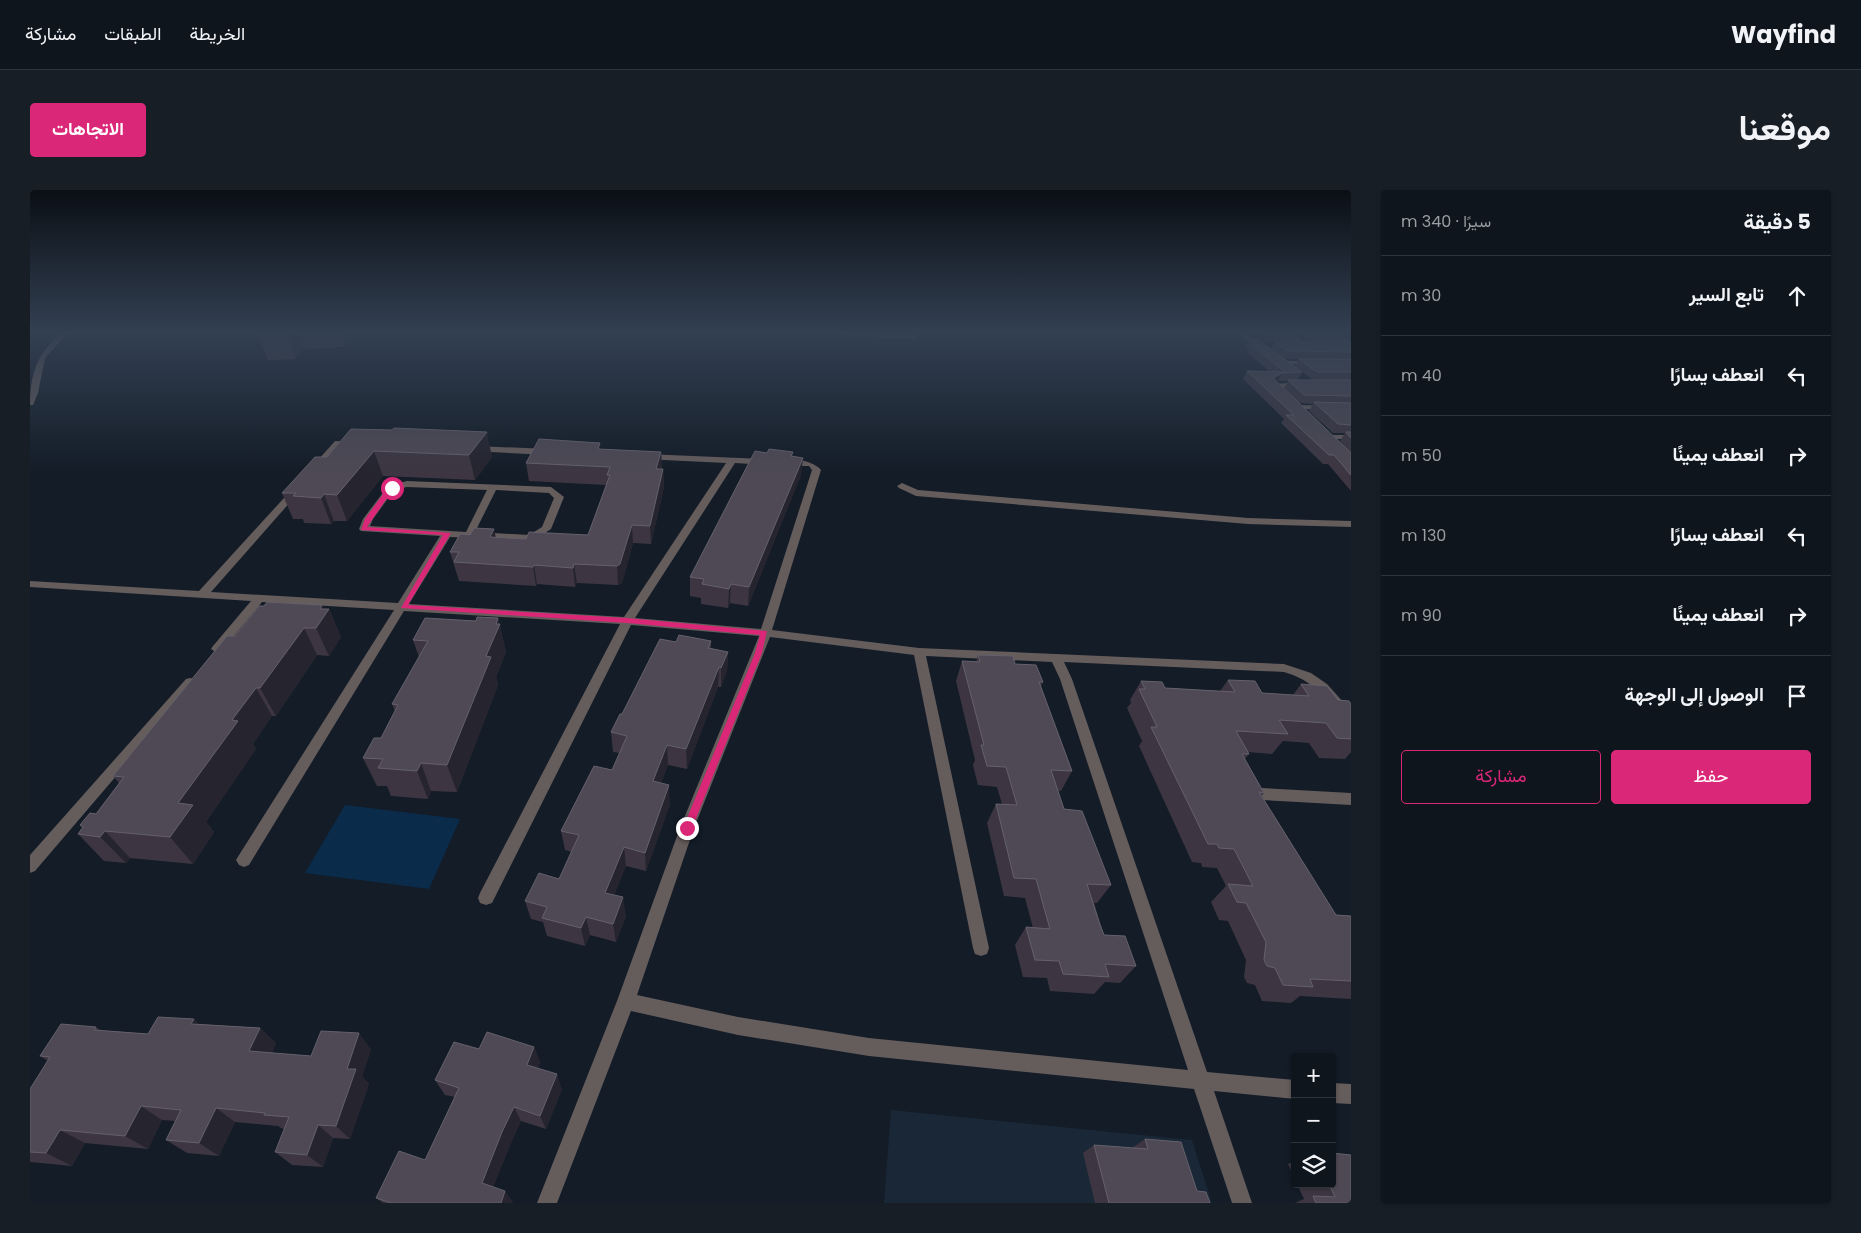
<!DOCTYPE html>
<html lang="ar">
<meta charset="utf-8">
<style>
body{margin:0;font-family:Poppins,Vazirmatn,sans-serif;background:#171e26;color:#f1f3f6;direction:rtl}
.controls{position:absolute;right:15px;bottom:15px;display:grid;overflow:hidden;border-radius:5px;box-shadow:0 1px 4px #0004}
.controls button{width:45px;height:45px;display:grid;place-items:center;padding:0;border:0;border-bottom:1px solid #2e343b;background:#0e151d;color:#f1f3f6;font:25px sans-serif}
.stop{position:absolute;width:15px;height:15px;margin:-11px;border:4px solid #db2777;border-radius:50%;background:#fff}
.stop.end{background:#db2777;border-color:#fff;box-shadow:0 1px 5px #0008}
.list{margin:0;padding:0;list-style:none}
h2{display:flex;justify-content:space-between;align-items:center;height:65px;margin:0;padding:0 20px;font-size:21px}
h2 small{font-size:16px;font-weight:400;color:#9b9fa4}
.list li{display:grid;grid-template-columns:32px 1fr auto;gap:15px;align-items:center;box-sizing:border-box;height:80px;padding:0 20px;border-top:1px solid #2e343b}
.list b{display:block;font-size:19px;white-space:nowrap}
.list em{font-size:16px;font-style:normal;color:#9b9fa4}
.actions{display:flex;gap:10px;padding:15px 20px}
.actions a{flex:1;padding:11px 0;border:1px solid #db2777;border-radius:5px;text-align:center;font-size:18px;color:#db2777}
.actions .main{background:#db2777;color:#fff}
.icon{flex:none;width:28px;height:28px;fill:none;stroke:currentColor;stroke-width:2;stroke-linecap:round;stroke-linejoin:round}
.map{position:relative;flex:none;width:1321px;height:1013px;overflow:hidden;direction:ltr;border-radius:5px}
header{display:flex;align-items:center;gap:30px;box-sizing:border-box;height:70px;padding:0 25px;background:#0e151d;border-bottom:1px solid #2e343b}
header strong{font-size:24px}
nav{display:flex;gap:28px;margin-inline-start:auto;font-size:18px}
.intro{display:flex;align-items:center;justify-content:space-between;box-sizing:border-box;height:120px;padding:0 30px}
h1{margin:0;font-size:35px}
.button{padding:12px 22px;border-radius:5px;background:#db2777;color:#fff;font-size:18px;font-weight:700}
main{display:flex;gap:30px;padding:0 30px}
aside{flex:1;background:#0e151d;border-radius:5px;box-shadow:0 1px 4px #0004}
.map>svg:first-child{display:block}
.built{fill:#192736}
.green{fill:#0b2b4a}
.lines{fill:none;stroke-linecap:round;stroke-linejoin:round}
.street{fill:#655c5c;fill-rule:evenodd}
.wall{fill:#3d3642;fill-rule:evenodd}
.shaded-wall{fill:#25242f}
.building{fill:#4e4954;stroke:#65616c}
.route{fill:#db2777}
</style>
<header>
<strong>Wayfind</strong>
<nav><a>الخريطة</a><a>الطبقات</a><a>مشاركة</a></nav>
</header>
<div class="intro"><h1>موقعنا</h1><a class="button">الاتجاهات</a></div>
<main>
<aside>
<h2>5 دقيقة<small>سيرًا · 340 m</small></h2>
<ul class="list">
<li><svg class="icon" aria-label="ahead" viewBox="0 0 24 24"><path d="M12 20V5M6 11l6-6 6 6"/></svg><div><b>تابع السير</b></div><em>30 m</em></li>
<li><svg class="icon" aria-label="left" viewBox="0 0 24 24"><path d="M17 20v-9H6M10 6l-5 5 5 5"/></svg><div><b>انعطف يسارًا</b></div><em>40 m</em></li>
<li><svg class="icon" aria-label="right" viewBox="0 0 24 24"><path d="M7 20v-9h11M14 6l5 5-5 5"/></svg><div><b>انعطف يمينًا</b></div><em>50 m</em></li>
<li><svg class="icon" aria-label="left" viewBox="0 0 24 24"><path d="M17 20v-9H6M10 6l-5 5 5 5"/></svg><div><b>انعطف يسارًا</b></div><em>130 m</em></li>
<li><svg class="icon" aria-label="right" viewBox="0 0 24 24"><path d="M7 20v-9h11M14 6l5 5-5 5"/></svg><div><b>انعطف يمينًا</b></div><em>90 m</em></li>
<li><svg class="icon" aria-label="arrive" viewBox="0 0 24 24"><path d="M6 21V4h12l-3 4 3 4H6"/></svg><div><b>الوصول إلى الوجهة</b></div></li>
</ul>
<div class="actions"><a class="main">حفظ</a><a>مشاركة</a></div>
</aside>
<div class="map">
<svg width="1321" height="1013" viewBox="0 0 1321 1013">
<rect width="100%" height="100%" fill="#131c27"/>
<path class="built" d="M861 920 1162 950 1182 1013H854Z"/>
<path class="green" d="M315 615 430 629 399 699 275 683Z"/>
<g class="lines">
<path class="street" d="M32 142H39L15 168 8 203 3 215H0C0 182 8 163 32 142Z
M792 142 884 145 887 147 884 149 795 144Z
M1206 142H1213L1234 158 1229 159Z
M1253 142H1260L1288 161 1283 162Z
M1299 142H1306L1321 151V156Z
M1251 171H1284L1287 173 1284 175 1249 174V172Z
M1274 192 1278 194 1277 196 1250 198 1254 203 1250 205 1240 196 1244 194Z
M1264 215 1321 216V220L1267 219H1264Z
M1297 245H1321V249H1297Z
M305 251 326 252 330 254 326 256H310L287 282H281V278Z
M444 256 519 259 523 262 519 265 441 261 440 259Z
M616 264 736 269 740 272 736 275 705 273 605 428 731 439 782 280 779 276H756L752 273C762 266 784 271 791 280L742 440 889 458 1254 474 1281 483 1297 494 1321 521V535L1316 533C1299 510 1283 490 1254 482L1034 472 1042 489 1177 882 1265 890V909L1184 901 1222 1013H1202L1164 899 839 866 708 845 601 821 527 1013H507L587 811 650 638 729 446 601 435 462 713 456 715 450 713 448 708 450 703 590 434 374 421 219 675 214 677 209 675 206 670 209 665 364 420 232 412 191 462 187 463 181 459 183 456 221 411 0 397V391L169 401 264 297H270V301L181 402 368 413 410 346 331 341 329 339 333 329 358 296 377 291 521 297 534 307 521 339 504 350 420 347 379 414 594 427 696 273 613 269V265ZM377 297 457 300 436 342 340 336 343 329 364 300ZM466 300 519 303 524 308 512 337 499 345 445 342ZM740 447 884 465 943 758 945 764 951 766 957 764 959 758 896 466 1022 472 1030 489 1158 880 839 848 708 827 607 805 664 638Z
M872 293 888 300 1218 328 1321 331V337L1218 334 886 306 869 298 867 296Z
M160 488 164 489 166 492 164 495 5 681 0 683V665L156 489Z
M1232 598 1321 603V615L1232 610 1227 608 1225 604 1227 600Z
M1302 893 1321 894V914L1302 913Z"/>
</g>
<path class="wall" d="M228 142H323L315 157 273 159 266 169 238 170 228 143Z
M1236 142H1265L1268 144 1264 152H1279L1273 148 1277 142H1311L1315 144 1310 152H1321V301L1298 274H1293L1251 233 1254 229 1213 189 1217 181 1240 182 1218 163 1219 160 1215 157 1219 149 1241 159 1245 152H1239L1233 148ZM1254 169H1269L1265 177ZM1272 182 1283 190H1268ZM1248 191H1258L1254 199 1246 192ZM1269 213 1283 214 1279 221 1303 243H1315L1310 251 1315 257Z
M321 239 462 267 445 290 353 286 317 331H304L301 334 274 333 273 329H263L252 303 297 267Z
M571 259 631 262 632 279H633L634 297 621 354 603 353 592 393 588 395 547 393 545 397 507 394 506 396 429 391 420 362 466 348 496 349 558 345 576 295 499 291 496 273Z
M763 262 762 266 771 285 718 416 700 413 698 418 671 414V408L660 406V387L737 263Z
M292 415 294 419H299L311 447 299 466 287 465 246 526H242L223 554 226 559 176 632 184 642 163 674 100 668 96 673 74 671 48 644 53 638 50 635 66 624 89 593 83 586 205 446 234 416Z
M468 428 476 462 466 487 468 495 427 602 401 601 398 609 361 606 357 596H347L333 568 351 548 365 521 362 514 389 467 383 450Z
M681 451V458L698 462 697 481 691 497H688L657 579 638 575 631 593 640 614 616 681 596 676 584 705 596 726 586 752 560 745 555 756 517 746 513 732 501 729 495 711 529 689 542 662 535 660 531 641 582 580 590 563 583 562 581 542 592 524 646 452Z
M948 465 985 474 1013 492 1011 496 1042 581 1031 601H1027L1034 619 1081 695 1067 713H1064L1074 745 1106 776 1090 793 1075 792 1064 804 1020 801 1017 788 993 787 985 755 996 737 1003 738 995 708 974 706 957 633 966 614H972L967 597 948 595 943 575 945 570 926 491 932 471 946 472Z
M1198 490 1232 503 1263 505 1271 494 1308 510 1321 514V562L1315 569 1289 568 1279 553 1253 551 1242 564 1218 562 1219 564 1215 569 1234 603 1232 606 1306 725 1321 726V809L1270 806 1261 813 1232 811 1225 795 1217 793 1214 787 1216 770 1198 731 1189 730 1181 712 1196 696 1187 678 1172 677 1171 673 1162 672 1109 556 1112 551 1097 518 1101 513 1100 510 1111 491 1135 498 1190 501Z
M169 834 230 838 246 853 242 863 281 866 341 859 332 886 339 894 320 949 303 948 293 977 262 975 245 962 254 939 251 938 248 936 205 932 189 966 157 963 136 950 145 931 132 930 118 959 55 953 42 976 0 972V899L18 871 10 866 66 837 70 840 118 844Z
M504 857 510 872 508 878 532 899 516 939 491 931 480 955 463 997 483 1012V1013H353L346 1008 395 970 425 907 415 905 405 890 449 859Z
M1115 949 1167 1001 1180 1013H1065L1053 963 1064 955 1102 958Z
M1265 971V988L1258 974Z
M1267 994H1302L1321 1013H1265L1274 1009Z"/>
<path class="shaded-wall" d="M257 142H267L273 159 266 169Z
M311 142H323L315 157Z
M1252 183 1248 191 1238 197 1243 188Z
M457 242 462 267 445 290 439 265Z
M344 261 353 286 317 331 307 305Z
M631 262 632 280 626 279Z
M773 268 771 285 718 416 719 397Z
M633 279 634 297 621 354 620 336Z
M294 304 304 331 301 334 291 308Z
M602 335 603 353 592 393 588 395 587 376Z
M464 339 468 358 460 347Z
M544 374 547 393 545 397 543 378Z
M504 375 507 394 506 396 503 377Z
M701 394 700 413 698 418 699 399Z
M292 415 296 424 299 419 311 447 299 466 286 438 290 419Z
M468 428 476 462 466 487 468 495 427 602 417 575 456 466 466 434Z
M274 438 287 465 246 526 230 498Z
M698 462 697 481 691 497V478Z
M689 477 688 497 657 579 656 559Z
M226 498 242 526 223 554 226 559 176 632 184 642 163 674 140 647 148 613 202 530Z
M637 555 638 575 624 610 623 591Z
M391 573 401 601 398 609 387 581Z
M639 595 640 614 616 681 615 663Z
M75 641 100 668 96 673 70 647Z
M594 657 596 676 577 721 575 703Z
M593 707 596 726 586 752 583 734Z
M556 727 560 745 555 756 551 738Z
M164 829 182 845 161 834Z
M230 838 246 853 236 876 219 861Z
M329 843 341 859 332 886 339 894 320 949 306 936 317 879Z
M504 857 510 872 503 890 497 875Z
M527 884 532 899 516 939 510 926Z
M111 916 132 930 118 959 95 946Z
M484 917 491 931 480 955 460 1004 452 993 472 942Z
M186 918 205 932 189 966 169 953Z
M288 935 303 948 293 977 277 965Z
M30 940 55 953 42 976 16 963Z
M475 1001 483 1012V1013H471Z"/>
<path class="building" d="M228 142H250L228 143Z
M1239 142H1265L1268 144H1243Z
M1280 142H1311L1315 144H1284Z
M1219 149H1227L1272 182 1252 183 1243 188 1321 263V285L1304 265H1299L1256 225H1264L1217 181 1255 182 1222 155H1227Z
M1245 152H1321V162L1258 161Z
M1269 169H1321V182H1287Z
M1258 190H1321V206L1274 205Z
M1284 212 1321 213V235L1308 234Z
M364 238 457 242 439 265 344 261 307 305 294 304 291 308 263 306 266 303H252L285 267H297L321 239 362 240Z
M1316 242H1321V248Z
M509 249 570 253 568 259 631 262 626 279H633L620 336 602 335 590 374 587 376 544 374 543 378 504 375 503 377 424 372 429 362H420L430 344 440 345 444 338 464 339 460 347 496 349 499 342 558 345 580 285H577L580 277 496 273Z
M739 259 763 262 761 266 773 268 719 397 701 394 699 399 672 394 674 389 660 387 725 261 737 263Z
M237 412 292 415 290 419H299L286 438H274L230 498H226L202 530 208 531 148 613 163 615 140 647 75 641 70 647 48 644 53 637 50 635 60 623 66 624 94 587 83 586 197 446H205L229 416H234Z
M447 427 468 428 466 434H470L456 466 461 467 417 575 391 573 387 581 348 578 353 569 333 568 344 548H351L368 515 362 514 398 451 383 450 395 428 446 431Z
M649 445 681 451 678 458 698 462 691 478 689 477 656 559 637 555 623 591 639 595 615 663 594 657 575 703 593 707 583 734 556 727 551 738 512 728 517 717 495 711 509 683 529 689 549 645 531 641 564 576 582 580 597 546 581 542 590 524H592L630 449 646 452Z
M948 465 983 466 985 474 1006 475 1013 492H1009L1042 581 1021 580 1034 619 1052 621 1081 695 1057 694 1069 732 1074 745 1095 746 1106 776 1075 774 1079 787 1033 784 1029 771 1005 770 996 737 1020 739 1006 689 984 688 966 614 987 615 976 577 957 576 951 555H954L932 471 950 472Z
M1198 490 1225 491 1232 503 1279 506 1271 494 1297 496 1308 510 1319 511 1321 514V549L1307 548 1296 533 1249 530 1258 544 1206 541 1219 564H1212L1234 603 1229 602 1306 725 1321 726V791L1280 789 1283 797 1253 795 1245 778 1237 776 1234 770 1236 752 1216 713 1207 712 1198 694 1223 696 1204 659 1189 658 1187 654H1178L1121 537H1127L1109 499H1115L1111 491 1132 492 1135 498 1205 502Z
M128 827 164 829 161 834 230 838 219 861 281 866 291 841 329 843 317 879H326L306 936 288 935 277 965 245 962 259 927 234 925 235 923 186 918 169 953 136 950 151 920 111 916 95 946 30 940 16 963 0 962V899L20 867 10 866 31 834 66 837 64 840 118 844Z
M457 842 504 857 497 875 527 884 510 926 484 917 472 942 452 993 475 1001 471 1013H361L346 1008 369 961 395 970 429 898 405 890 424 852 449 859Z
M1115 949 1151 952 1167 1001 1176 1002 1180 1013H1079L1064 955 1118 959Z
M1302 963 1321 965V1013H1286L1283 1006 1305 1007 1299 994H1302Z"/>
<linearGradient id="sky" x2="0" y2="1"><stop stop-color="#0a0f15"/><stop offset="0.5" stop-color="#334052"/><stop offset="1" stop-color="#334052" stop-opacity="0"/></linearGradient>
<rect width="1321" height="284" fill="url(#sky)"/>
<path class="route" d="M359 296 364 298 337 337 421 343 378 415 597 428 737 441 732 463 661 641H654L653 638 725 463 730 445 597 433 371 418 413 345 331 340 335 329Z"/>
</svg>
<div class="controls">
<button>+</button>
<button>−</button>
<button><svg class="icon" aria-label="layers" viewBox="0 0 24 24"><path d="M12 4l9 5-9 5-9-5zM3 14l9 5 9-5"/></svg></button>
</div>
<div class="stop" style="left:362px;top:298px"></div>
<div class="stop end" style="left:657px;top:638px"></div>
</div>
</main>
